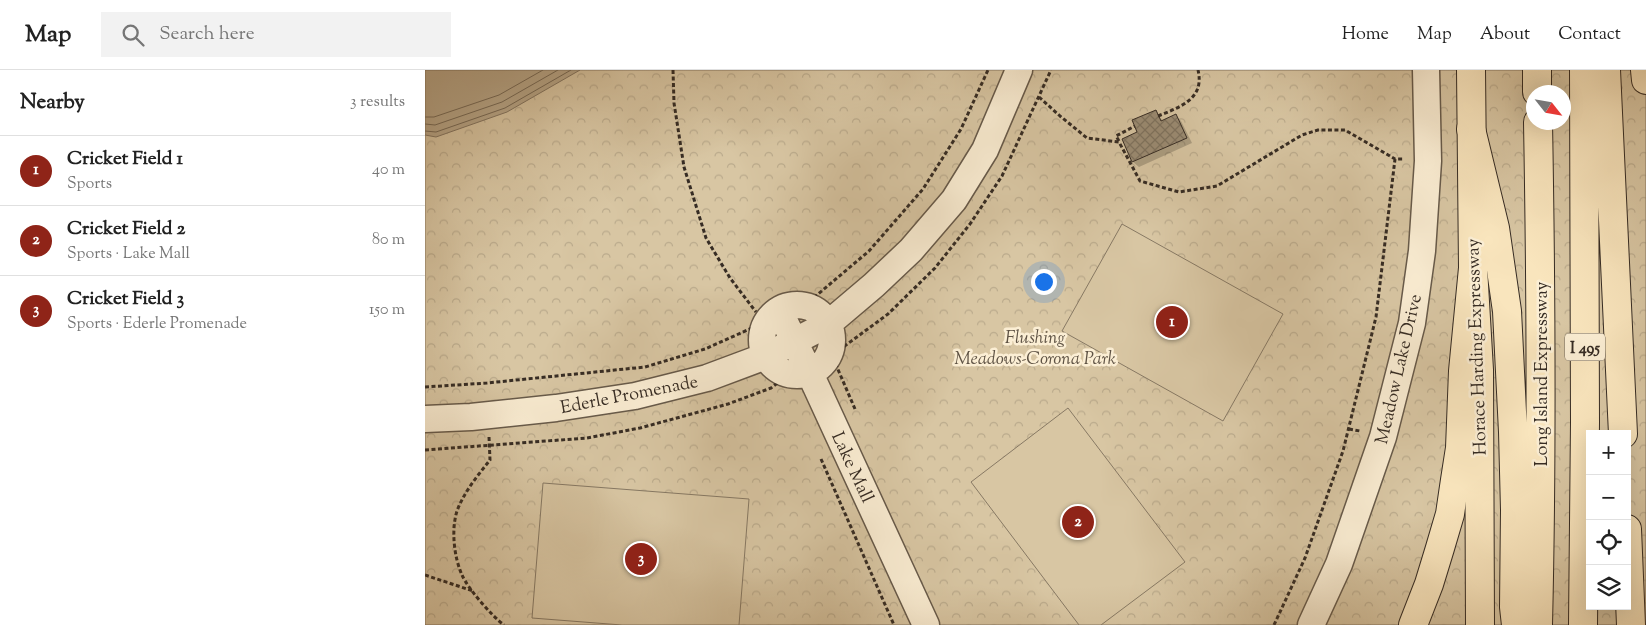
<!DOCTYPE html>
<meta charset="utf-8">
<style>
body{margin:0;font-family:"Sorts Mill Goudy",serif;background:#f2f2f2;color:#222}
.controls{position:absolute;right:15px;bottom:15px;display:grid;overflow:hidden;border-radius:0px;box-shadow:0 5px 20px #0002}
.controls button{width:45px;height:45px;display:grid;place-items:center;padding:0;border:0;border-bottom:1px solid #e0e0e0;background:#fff;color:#222;font:25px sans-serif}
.compass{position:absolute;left:1101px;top:15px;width:45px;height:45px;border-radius:50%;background:#fff;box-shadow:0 5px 20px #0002;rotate:121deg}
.you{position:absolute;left:618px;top:211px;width:18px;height:18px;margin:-12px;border:4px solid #fff;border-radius:50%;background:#1a73e8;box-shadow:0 0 0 8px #1a73e833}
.badge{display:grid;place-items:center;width:32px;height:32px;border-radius:50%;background:#8f2418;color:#fff;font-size:16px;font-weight:700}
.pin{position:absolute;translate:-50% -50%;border:2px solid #fff;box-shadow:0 1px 5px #0006}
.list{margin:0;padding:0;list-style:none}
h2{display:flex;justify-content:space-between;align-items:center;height:65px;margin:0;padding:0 20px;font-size:21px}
h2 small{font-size:16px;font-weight:400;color:#767676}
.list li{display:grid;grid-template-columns:32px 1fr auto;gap:15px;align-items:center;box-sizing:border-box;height:70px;padding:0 20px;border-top:1px solid #e0e0e0}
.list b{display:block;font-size:19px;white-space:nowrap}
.list p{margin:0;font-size:16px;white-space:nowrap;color:#767676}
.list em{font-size:16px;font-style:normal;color:#767676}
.icon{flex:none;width:28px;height:28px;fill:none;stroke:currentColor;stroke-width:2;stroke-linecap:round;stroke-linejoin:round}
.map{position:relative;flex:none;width:1221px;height:555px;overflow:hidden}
header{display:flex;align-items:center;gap:30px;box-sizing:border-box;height:70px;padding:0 25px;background:#fff;border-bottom:1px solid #e0e0e0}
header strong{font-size:24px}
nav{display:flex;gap:28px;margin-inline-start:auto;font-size:18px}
.search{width:350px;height:45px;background:#f2f2f2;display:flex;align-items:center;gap:12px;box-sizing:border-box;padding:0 18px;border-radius:0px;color:#767676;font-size:19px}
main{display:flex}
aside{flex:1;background:#fff}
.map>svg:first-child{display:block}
.park{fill:url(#park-crowns);stroke:#877964;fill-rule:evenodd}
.garden{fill:#d8c6a3;stroke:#877964}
.water{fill:#b7a689;stroke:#837561}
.shadow{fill:#0003}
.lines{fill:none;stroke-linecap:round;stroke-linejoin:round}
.shore{stroke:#766956;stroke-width:1}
.building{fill:url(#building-cross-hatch);stroke:#362c24}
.minor-casing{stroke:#675a4a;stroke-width:29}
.major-casing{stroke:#362c24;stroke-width:30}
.highway-casing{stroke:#362c24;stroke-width:30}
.path{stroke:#362c24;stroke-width:3;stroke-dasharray:4 2.5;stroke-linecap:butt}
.minor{stroke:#fbeed4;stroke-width:26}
.major{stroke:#f9e5bd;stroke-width:28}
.highway{stroke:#f9e5bd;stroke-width:28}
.labels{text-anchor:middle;stroke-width:5;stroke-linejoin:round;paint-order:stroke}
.shield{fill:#fbeed4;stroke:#716659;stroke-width:1}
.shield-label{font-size:16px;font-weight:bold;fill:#362c24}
.park-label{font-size:18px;font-style:italic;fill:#5e5244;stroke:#fbeed4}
.street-label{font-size:18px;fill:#362c24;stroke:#fbeed4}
</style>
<header>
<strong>Map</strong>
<div class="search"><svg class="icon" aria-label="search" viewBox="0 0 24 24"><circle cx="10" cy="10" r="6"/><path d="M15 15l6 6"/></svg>Search here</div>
<nav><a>Home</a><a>Map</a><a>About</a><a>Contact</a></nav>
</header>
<main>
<aside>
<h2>Nearby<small>3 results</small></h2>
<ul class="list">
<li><span class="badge">1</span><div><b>Cricket Field 1</b><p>Sports</p></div><em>40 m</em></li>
<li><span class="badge">2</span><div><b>Cricket Field 2</b><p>Sports · Lake Mall</p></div><em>80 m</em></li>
<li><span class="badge">3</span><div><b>Cricket Field 3</b><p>Sports · Ederle Promenade</p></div><em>150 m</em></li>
</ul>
</aside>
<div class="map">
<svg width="1221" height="555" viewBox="0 0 1221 555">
<defs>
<pattern id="park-crowns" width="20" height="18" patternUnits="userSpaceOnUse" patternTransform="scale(1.25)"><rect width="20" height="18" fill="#d8c6a3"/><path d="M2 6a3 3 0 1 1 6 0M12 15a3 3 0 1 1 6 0" fill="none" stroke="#baaa8c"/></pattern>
<pattern id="building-cross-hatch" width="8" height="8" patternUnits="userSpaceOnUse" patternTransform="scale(1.25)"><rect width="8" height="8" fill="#9b8c74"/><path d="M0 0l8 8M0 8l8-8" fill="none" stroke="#7f735f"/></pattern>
</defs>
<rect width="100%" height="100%" fill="#f9e5bd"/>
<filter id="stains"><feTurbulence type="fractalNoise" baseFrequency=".004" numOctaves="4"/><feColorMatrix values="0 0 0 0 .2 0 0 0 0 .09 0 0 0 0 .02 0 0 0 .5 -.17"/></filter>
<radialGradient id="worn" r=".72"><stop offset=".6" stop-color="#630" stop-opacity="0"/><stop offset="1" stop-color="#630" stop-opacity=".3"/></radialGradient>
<path class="park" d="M0 0H1221V555H0ZM1108 22H1138V52H1108ZM1165 364H1202V536H1165Z"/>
<path class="garden" d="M697 154 858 244 798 351 637 261Z
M643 338 760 492 676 555H654L546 412Z
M118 413 324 429 314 555H197L107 548Z"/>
<path class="water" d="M0 0H155L82 42 11 67 0 65Z"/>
<path class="shadow" d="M730 41 738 51 751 46 756 51 767 73 714 97 708 92 698 69 714 62Z"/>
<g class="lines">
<path class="shore" d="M0 47H9L74 25 118 0
M0 54 10 55 77 32 133 0
M0 61 11 62 80 38 146 0"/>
</g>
<path class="building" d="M731 40 736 51 751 44 762 68 707 92 697 69 712 62 707 50Z"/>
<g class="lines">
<g class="minor-casing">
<path id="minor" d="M337 270a35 35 0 1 1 70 0a35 35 0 1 1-70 0Z
M354 240 389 312 501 555
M0 349 46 347 131 338 210 326 282 308 341 286 403 254 449 215 486 180 529 130 560 80 594 0
M886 555 914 494 958 367 987 253 997 181 1003 91 1001 0"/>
</g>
<g class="major-casing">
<path id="major" d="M1046 0 1048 198 1054 300 1055 555
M1220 0 1221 10"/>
</g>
<g class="highway-casing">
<path id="highway" d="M1112 0V22
M1181 0 1198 364
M1113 52C1116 220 1117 387 1113 555
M1046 59 1070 158 1082 241 1088 362 1090 440 1089 537 1091 555
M1202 459 1206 555
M988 555 1004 514 1015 478 1025 444 1030 410 1035 378 1038 301 1048 198
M1158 555 1160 352 1159 0"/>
</g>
<path class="path" d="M248 0 249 33 259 97 281 168 305 208 331 242
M614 27 635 46 662 68 694 72 715 111 754 122 792 116 877 65 893 60H920L970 89H979
M733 46C755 37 780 29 773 0
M694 71 691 66 710 56
M379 236 444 181 498 119 536 59 563 0
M0 317 62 313 220 297 280 279 327 258 338 259
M430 339 405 281 417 278 463 244 510 198 545 154 577 106 626 0
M924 359 935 361
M64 367 65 390C53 405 39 422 32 441 26 460 29 487 37 505 43 519 67 546 79 555
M0 380 162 368 215 358 303 334 346 318 360 307
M396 389 469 555
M0 505 48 521
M849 555 880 488 918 381 951 247 970 89"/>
<use href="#minor" class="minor"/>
<use href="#major" class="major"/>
<use href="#highway" class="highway"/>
</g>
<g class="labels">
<rect class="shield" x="1140" y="263.5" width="40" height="27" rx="4"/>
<g class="shield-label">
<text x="1160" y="283">I 495</text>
</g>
<g class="park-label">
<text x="610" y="273">Flushing<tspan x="610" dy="21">Meadows-Corona Park</tspan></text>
</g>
<g class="street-label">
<text transform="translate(1051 277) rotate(-92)" y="6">Horace Harding Expressway</text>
<text transform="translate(973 299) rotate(-77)" y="6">Meadow Lake Drive</text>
<text transform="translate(1116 304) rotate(-90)" y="6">Long Island Expressway</text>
<text transform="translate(204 324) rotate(-11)" y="6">Ederle Promenade</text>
<text transform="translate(428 397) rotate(65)" y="6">Lake Mall</text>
</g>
</g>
<rect width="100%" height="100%" filter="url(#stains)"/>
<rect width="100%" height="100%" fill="url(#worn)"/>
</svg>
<div class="controls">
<button>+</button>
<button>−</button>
<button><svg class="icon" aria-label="locate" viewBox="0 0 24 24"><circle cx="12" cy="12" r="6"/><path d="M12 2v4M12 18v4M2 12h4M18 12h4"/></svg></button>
<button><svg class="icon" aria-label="layers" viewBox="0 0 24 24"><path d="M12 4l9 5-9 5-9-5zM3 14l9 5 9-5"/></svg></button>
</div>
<svg class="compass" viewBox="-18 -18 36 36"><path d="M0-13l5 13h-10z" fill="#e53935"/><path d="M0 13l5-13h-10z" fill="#767676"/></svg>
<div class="you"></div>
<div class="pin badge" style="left:747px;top:252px">1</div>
<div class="pin badge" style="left:653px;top:452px">2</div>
<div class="pin badge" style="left:216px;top:489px">3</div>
</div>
</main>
